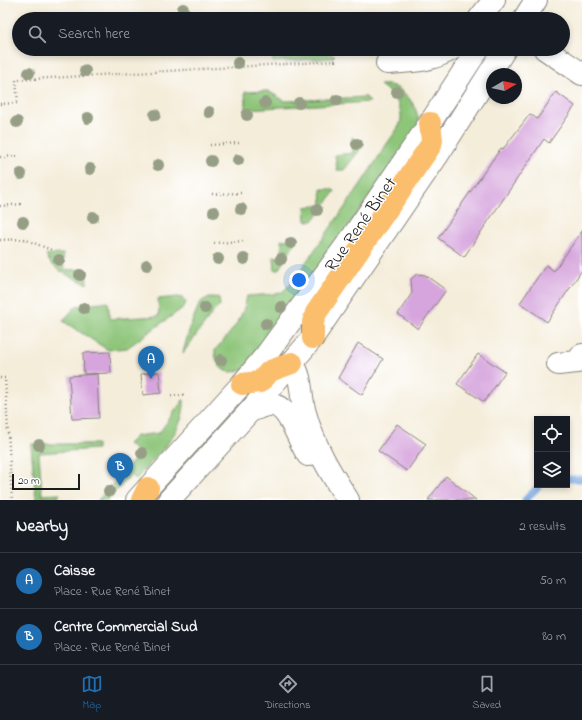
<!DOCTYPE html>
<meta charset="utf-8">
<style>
body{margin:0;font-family:"Indie Flower",sans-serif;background:#20242c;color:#f1f3f6}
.controls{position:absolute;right:12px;bottom:12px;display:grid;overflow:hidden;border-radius:0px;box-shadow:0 2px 6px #0003}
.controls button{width:36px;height:36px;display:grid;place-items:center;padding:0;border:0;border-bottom:1px solid #363941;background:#171b24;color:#f1f3f6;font:20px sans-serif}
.compass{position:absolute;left:486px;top:68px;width:36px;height:36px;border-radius:50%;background:#171b24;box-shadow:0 2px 6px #0003;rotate:81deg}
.scale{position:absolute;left:12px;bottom:10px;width:68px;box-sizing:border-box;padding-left:4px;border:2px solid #1c1c1c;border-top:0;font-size:11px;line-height:14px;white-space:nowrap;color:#1c1c1c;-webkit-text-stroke:3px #fff;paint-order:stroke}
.you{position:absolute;left:299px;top:280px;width:14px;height:14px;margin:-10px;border:3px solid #fff;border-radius:50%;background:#1a73e8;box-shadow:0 0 0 6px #1a73e833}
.badge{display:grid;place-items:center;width:26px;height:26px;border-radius:50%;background:#1f6fb2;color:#fff;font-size:13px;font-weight:700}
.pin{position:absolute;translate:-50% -33px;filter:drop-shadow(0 1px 2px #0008)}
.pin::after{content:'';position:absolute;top:21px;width:14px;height:12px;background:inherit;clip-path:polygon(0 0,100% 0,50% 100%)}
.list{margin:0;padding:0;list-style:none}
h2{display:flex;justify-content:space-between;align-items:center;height:52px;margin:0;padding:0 16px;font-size:17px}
h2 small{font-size:13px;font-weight:400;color:#9ea1a6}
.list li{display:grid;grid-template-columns:26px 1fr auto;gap:12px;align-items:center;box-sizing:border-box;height:56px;padding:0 16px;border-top:1px solid #363941}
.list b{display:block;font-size:15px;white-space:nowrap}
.list p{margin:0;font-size:13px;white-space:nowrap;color:#9ea1a6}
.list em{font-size:13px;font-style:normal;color:#9ea1a6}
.icon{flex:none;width:22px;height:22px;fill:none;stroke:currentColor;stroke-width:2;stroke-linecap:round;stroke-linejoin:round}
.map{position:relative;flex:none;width:582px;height:500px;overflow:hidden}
.search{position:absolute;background:#171b24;box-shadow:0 2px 6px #0003;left:12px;right:12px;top:12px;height:44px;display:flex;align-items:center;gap:10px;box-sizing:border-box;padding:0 14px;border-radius:22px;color:#9ea1a6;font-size:15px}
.sheet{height:164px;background:#171b24}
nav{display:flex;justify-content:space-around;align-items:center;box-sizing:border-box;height:56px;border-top:1px solid #363941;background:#171b24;font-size:11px;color:#9ea1a6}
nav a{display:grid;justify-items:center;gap:2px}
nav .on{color:#1f6fb2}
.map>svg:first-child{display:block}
.green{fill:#8dc579;stroke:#54704a}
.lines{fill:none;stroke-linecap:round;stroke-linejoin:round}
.stream{stroke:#75a6e0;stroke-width:7}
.building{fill:#d6a5dd}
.minor-casing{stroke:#88847b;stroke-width:24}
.major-casing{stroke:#88847b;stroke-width:24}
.path{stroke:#88847b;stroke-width:2.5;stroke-dasharray:1 3;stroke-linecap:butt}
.minor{stroke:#fff;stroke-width:22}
.major{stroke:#fabe6d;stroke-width:22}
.tree{fill:#969f86}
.labels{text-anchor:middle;stroke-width:3;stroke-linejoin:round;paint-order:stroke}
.street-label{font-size:18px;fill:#1c1c1c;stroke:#fff}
</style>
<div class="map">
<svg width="582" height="500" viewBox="0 0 582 500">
<rect width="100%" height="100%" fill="#fff"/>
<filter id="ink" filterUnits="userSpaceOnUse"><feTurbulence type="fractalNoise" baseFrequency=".025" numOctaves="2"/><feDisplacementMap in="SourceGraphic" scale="8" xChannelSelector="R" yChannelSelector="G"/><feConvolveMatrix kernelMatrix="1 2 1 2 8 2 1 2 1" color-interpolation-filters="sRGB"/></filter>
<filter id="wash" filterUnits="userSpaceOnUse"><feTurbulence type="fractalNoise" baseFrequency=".012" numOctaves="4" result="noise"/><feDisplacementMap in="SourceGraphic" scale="16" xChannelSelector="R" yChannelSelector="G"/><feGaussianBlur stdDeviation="0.9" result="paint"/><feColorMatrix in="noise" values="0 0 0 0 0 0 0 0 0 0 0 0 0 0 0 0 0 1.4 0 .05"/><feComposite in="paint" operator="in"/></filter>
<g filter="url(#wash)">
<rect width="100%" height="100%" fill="#f4edda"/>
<path class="green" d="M272 49H332L333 58 273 62Z
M380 85C385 85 390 84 395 87 410 94 421 113 418 128L247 369C242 370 235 372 230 372 219 371 215 359 215 350 231 332 243 320 247 296L276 294 282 292 289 286C322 239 356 194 386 145 390 139 401 126 401 119 402 103 391 93 380 85Z
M268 91 285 101 366 97 370 102 246 109 245 92Z
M352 137 363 146 344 170H337L335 155 353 153Z
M321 189H331L335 191 313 221H306L305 207 322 205Z
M298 239 278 270H275L274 257 283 256 281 240Z
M63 254 64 270 86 269 87 284C73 277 52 271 46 255Z
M178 297 182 298 186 302 184 307 127 348 108 350 63 321 76 306 108 302 110 319 159 316 158 299Z
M217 297 219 298 220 306 214 311 183 353C185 343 195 309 202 301 205 298 212 298 217 297Z
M183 400H184C186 431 155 457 136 479L131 475 108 500H98L140 454 128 444 136 436 159 433Z
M32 444H97V449L39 453 42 495 60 494 56 500H36L31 446Z"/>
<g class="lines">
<path class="stream" d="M567 479H582
M525 500 540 485"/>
</g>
<g id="blocks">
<path class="building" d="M556 92 575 106 549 143 544 139 464 257 438 238 501 148 503 149 530 114 537 119Z
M582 231V270L547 322 520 303 546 265 554 271Z
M417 274 425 275 446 290 418 329 398 314 412 293 411 279Z
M358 343 383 359 362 395 338 378Z
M110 352 111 373 84 374 83 353Z
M478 354 505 372 484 402 457 384Z
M159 372 161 393 143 395 141 374Z
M97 374 99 418 72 419 69 376Z
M397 424 426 444 407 471 378 451Z
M446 476 476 500H428Z"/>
</g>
</g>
<g filter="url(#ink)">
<use href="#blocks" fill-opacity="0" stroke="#88847b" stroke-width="1"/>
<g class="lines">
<g class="minor-casing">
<path id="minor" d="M479 19 494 0
M524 19 536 0
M545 49 582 74
M387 63C411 61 430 62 452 49
M292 363C303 376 300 397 305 413 314 446 330 472 348 500
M558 364 577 362 582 355
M250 411C257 409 265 404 272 405 290 406 298 442 308 455
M137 500 242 384 266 355 353 236 430 123 478 49
M169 500 250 411 311 340 437 156 505 49"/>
</g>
<g class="major-casing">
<path id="major" d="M313 338V322L316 313 431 145 432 140 430 123
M242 384 260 382 270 371 292 363
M142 500 148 488"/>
</g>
<path class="path" d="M0 104 18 103 16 80 335 61 334 49
M210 145 239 143
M0 157 19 156
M212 194 241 193
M0 206 22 204
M0 240 24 239 54 251
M214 243 244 241
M0 378H5L12 500
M171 396 184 395"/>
<use href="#minor" class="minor"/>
<use href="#major" class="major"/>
</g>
<g class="tree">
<circle cx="183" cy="9" r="6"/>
<circle cx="238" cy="63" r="6"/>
<circle cx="85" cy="71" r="6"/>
<circle cx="29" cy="73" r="6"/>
<circle cx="397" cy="92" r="6"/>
<circle cx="337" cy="100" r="6"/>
<circle cx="265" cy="103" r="6"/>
<circle cx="299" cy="103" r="6"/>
<circle cx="209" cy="112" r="6"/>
<circle cx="155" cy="115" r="6"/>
<circle cx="247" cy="115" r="6"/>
<circle cx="88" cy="118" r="6"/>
<circle cx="17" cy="122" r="6"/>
<circle cx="357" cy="144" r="6"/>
<circle cx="238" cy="160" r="6"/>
<circle cx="211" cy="161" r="6"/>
<circle cx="158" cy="165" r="6"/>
<circle cx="90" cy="169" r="6"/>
<circle cx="21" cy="174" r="6"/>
<circle cx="241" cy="209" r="6"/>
<circle cx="317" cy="210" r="6"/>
<circle cx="214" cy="212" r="6"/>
<circle cx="93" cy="217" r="6"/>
<circle cx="23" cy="222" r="6"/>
<circle cx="291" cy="243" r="6"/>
<circle cx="218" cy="259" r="6"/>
<circle cx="244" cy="259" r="6"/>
<circle cx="281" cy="259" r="6"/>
<circle cx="59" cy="260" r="6"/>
<circle cx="147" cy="265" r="6"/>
<circle cx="80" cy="275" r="6"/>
<circle cx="281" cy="307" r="6"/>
<circle cx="84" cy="308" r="6"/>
<circle cx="205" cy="308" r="6"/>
<circle cx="266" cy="324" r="6"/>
<circle cx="221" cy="360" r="6"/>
<circle cx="39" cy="445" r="6"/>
<circle cx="142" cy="453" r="6"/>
<circle cx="109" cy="491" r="6"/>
</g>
</g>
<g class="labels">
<g class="street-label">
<text transform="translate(360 224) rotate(-55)" y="6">Rue René Binet</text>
</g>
</g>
</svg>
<div class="controls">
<button><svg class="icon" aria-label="locate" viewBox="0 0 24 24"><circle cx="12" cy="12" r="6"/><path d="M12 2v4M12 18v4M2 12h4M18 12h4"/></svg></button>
<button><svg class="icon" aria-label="layers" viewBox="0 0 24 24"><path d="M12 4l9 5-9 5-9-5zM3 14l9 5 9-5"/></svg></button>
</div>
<svg class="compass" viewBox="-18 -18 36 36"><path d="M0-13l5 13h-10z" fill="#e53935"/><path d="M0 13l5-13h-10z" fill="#9ea1a6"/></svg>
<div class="scale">20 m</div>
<div class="you"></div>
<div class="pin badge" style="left:151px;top:379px">A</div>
<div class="pin badge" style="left:120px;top:486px">B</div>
<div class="search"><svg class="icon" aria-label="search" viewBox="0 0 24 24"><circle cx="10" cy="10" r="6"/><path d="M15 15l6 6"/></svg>Search here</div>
</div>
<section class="sheet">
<h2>Nearby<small>2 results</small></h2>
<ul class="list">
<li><span class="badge">A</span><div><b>Caisse</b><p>Place · Rue René Binet</p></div><em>50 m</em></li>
<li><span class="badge">B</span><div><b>Centre Commercial Sud</b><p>Place · Rue René Binet</p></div><em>80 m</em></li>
</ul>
</section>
<nav>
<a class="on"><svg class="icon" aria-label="map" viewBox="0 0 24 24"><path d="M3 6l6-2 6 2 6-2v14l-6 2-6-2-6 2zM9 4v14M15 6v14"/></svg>Map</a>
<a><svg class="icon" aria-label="directions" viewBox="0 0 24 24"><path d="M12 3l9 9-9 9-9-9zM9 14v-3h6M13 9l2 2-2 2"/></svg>Directions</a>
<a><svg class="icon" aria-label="saved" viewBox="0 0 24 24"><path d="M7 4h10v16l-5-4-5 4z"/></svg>Saved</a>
</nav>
